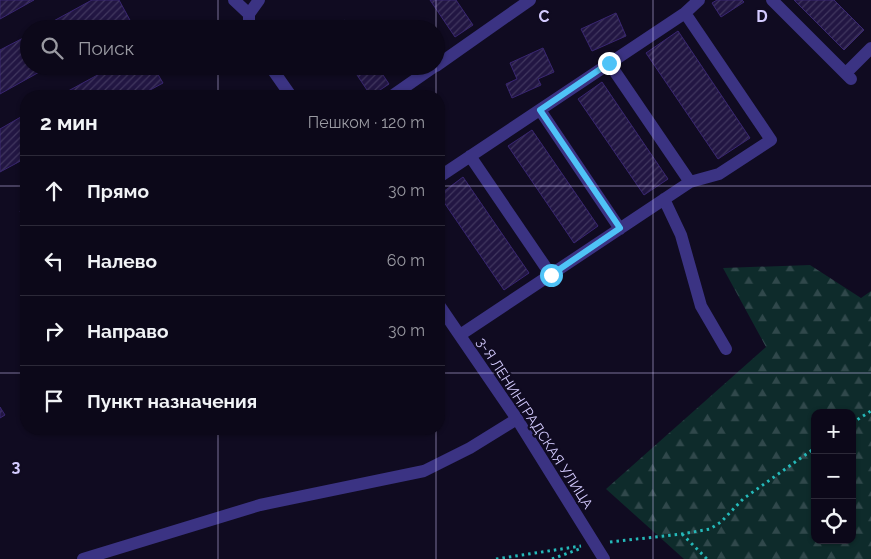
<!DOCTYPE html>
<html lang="ru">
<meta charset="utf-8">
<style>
body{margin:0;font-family:Raleway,sans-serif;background:#151122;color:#f1f3f6}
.controls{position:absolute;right:15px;bottom:15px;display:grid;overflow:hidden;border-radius:10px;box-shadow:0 1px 4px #0004}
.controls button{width:45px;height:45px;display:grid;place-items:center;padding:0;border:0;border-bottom:1px solid #2c2938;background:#0c0819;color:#f1f3f6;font:25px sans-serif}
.stop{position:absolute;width:15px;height:15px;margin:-11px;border:4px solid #4fc3f7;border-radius:50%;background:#fff}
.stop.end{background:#4fc3f7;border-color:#fff;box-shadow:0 1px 5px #0008}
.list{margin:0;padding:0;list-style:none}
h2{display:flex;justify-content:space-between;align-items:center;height:65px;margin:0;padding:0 20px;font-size:21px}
h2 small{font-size:16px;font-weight:400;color:#9a9aa2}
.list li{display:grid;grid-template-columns:32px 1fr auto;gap:15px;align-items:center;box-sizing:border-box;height:70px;padding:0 20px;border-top:1px solid #2c2938}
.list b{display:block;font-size:19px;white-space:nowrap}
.list em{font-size:16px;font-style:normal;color:#9a9aa2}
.icon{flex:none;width:28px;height:28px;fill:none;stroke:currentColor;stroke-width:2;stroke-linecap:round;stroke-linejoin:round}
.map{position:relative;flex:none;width:871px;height:559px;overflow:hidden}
.search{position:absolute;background:#0c0819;box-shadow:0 1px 4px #0004;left:20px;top:20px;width:425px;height:55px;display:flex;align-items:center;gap:12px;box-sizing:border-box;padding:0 18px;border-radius:28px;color:#9a9aa2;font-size:19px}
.panel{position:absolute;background:#0c0819;box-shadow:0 1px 4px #0004;left:20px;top:90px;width:425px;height:345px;border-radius:20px}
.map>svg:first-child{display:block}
.forest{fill:url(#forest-firs);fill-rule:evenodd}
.building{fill:url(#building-hatch);stroke:#392671}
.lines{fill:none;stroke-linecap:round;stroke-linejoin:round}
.path{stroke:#25b9b9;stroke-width:3;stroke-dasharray:2.5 4;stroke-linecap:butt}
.minor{stroke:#3b3383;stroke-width:12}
.route{stroke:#4fc3f7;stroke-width:6}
.grid{fill:none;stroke:#d4cbff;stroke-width:1;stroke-opacity:0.55}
.labels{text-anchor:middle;stroke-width:4.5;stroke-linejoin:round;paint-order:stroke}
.street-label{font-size:14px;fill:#d4cbff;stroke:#100b21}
.grid-label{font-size:16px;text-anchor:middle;font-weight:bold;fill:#d4cbff;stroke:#100b21;stroke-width:4.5;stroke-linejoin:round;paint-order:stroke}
</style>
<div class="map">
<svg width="871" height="559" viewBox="0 0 871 559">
<defs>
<pattern id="forest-firs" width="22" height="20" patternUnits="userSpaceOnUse" patternTransform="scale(1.25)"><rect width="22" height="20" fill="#0e2b2b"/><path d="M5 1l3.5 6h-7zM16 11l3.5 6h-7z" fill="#30484b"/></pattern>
<pattern id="building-hatch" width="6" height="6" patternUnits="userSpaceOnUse" patternTransform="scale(1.25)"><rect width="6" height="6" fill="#221643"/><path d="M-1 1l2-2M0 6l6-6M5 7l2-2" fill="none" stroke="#41375f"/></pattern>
</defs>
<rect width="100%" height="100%" fill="#100b21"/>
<path class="forest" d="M810 265 861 298 871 291V559H684L606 489 766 347 723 268ZM815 413H852V540H815Z"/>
<path class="building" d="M0 0H34L0 19Z
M92 0H119L131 22 119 29H39Z
M430 0H456L473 25 455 37Z
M717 0H742L744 2 721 17 712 3Z
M794 0H834L864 30 844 50Z
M616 13 626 36 592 51 581 29Z
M345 20 351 29H333Z
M678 31 750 138 718 159 646 53Z
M29 35V66H50L0 94V50Z
M543 48 554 72 538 79 541 85 512 98 506 84 517 79 510 63Z
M114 66H153L163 83 139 96H59Z
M351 66H377L389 84 371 96Z
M602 82 668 179 644 195 578 99Z
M26 114V158L0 172V129Z
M532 130 598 226 574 243 508 146Z
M463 177 529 273 504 290 439 195Z
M26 207V222L20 211Z
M0 407 5 415 0 418Z"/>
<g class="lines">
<path class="path" d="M852 423 871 411
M682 534 707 559
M610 542 682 534 710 529 721 522 743 499 815 448
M496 559 581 546
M552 559 582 548"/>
<path class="minor" d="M234 0 249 14
M772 0 851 79
M249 14 259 0
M249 14V29
M609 63 690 182
M270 66 291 96
M436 66 530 0
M846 73 871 48
M392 96 435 66
M540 110 620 229
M470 156 551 275
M439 177 685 13 699 0
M664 199 681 235 701 306 726 349
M439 305 517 419 604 559
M460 335 690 182 719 174 771 140 685 13
M83 559 260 505 424 471 470 448 517 419"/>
</g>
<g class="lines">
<path class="route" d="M551 275 620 228 540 110 609 63"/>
</g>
<path class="grid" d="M218 0V29M436 0V29M653 0V559M218 66V96M436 66V96M0 186H26M439 186H871M0 373H26M439 373H871M218 429V559M436 429V559"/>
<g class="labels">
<g class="street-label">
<text transform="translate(535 423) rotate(57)" y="5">3-Я ЛЕНИНГРАДСКАЯ УЛИЦА</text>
</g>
</g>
<g class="grid-label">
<text x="544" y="22">C</text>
<text x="762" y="22">D</text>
<text x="16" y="472">3</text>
</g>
</svg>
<div class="controls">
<button>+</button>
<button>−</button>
<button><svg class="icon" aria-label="locate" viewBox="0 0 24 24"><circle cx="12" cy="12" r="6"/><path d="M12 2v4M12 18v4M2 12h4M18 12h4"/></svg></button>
</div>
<div class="stop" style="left:551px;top:275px"></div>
<div class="stop end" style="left:609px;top:63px"></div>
<div class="search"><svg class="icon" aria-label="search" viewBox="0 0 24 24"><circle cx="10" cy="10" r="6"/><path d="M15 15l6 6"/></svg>Поиск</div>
<section class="panel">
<h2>2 мин<small>Пешком · 120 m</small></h2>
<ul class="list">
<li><svg class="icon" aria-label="ahead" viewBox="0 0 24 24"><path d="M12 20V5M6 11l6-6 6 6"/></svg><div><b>Прямо</b></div><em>30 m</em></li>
<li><svg class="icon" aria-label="left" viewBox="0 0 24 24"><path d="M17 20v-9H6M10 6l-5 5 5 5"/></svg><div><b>Налево</b></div><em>60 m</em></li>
<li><svg class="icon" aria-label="right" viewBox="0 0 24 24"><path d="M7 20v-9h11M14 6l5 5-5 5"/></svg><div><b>Направо</b></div><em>30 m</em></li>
<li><svg class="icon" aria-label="arrive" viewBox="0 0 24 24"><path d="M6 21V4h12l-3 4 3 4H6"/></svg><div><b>Пункт назначения</b></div></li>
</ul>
</section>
</div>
